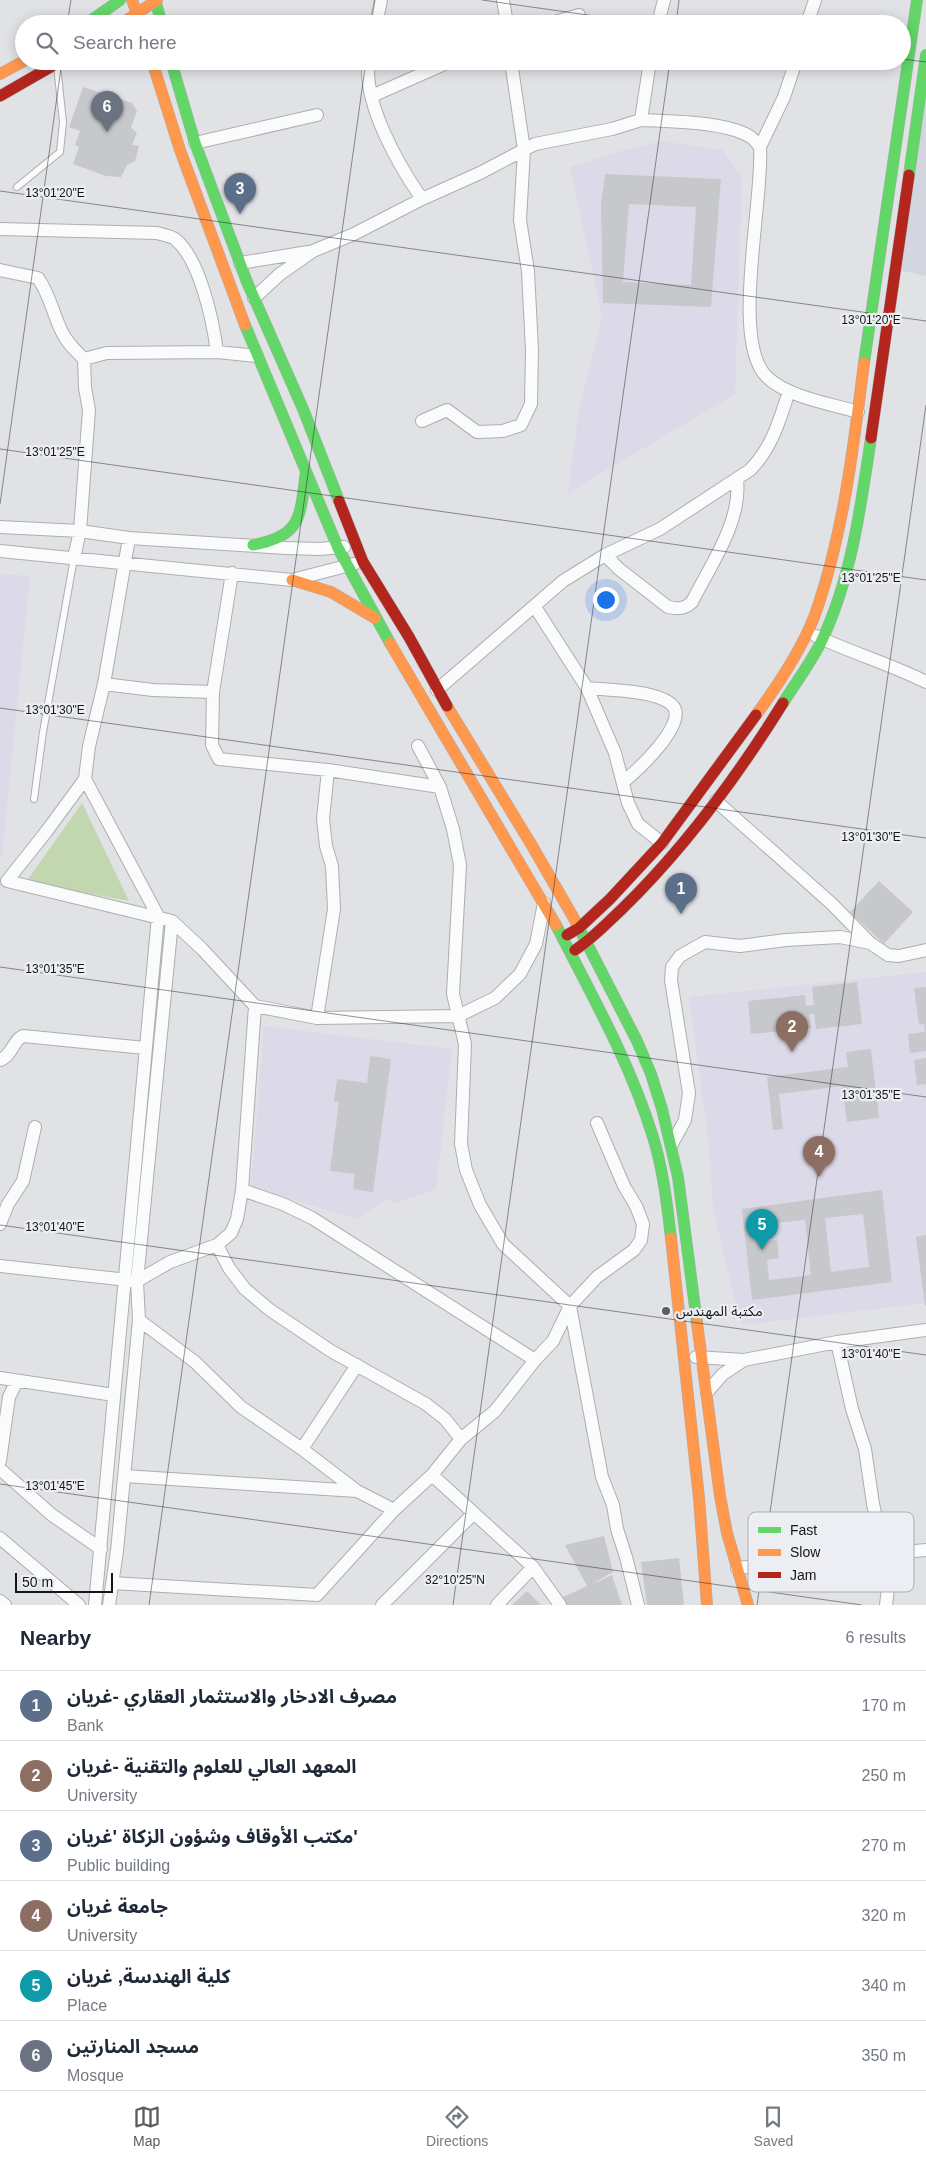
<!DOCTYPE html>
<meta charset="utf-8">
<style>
body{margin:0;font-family:Arial,"Noto Sans Arabic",sans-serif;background:#f2f2f3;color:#1f2937}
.scale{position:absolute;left:15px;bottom:12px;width:98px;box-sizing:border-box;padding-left:5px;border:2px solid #151618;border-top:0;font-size:14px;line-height:18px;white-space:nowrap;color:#151618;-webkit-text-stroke:4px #eceef4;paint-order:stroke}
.you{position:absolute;left:605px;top:599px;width:18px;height:18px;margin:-12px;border:4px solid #fff;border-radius:50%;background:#1a73e8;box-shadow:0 0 0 8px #1a73e833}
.badge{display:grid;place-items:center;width:32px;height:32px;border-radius:50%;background:#5c5d60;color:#fff;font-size:16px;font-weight:700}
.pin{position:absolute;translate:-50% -41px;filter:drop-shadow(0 1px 2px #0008)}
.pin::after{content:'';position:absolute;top:26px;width:18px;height:15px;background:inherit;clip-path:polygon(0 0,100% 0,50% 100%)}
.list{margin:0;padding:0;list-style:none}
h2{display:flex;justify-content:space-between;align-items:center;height:65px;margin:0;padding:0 20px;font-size:21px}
h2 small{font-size:16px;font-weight:400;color:#747a83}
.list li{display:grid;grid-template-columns:32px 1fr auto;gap:15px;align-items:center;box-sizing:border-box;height:70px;padding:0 20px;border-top:1px solid #e0e1e3}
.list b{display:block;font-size:19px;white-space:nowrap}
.list p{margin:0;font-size:16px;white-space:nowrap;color:#747a83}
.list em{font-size:16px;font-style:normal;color:#747a83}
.icon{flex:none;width:28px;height:28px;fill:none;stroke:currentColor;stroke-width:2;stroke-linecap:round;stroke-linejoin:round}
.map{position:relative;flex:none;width:926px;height:1605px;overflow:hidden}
.search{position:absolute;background:#fff;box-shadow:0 2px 12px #0003;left:15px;right:15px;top:15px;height:55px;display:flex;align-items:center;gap:12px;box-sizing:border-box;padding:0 18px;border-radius:28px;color:#747a83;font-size:19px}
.sheet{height:485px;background:#fff}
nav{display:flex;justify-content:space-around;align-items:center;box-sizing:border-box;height:70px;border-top:1px solid #e0e1e3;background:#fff;font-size:14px;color:#747a83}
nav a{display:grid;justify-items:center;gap:2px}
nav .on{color:#5c5d60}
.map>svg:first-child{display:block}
.built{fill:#d4d6df}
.education{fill:#dcdae8}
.green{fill:#c2d7b0}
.building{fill:#c7c8cb;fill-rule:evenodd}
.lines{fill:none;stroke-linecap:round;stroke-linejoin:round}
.lane-casing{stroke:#adaeb0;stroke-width:8}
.street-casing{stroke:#adaeb0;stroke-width:14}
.fast-casing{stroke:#adaeb0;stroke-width:12}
.slow-casing{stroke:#adaeb0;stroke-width:12}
.jam-casing{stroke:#adaeb0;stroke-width:12}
.lane{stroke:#fafbfb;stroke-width:6}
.street{stroke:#fafbfb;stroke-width:12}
.fast{stroke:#63d668;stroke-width:11}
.slow{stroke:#ff974d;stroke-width:11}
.jam{stroke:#b3261e;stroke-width:11}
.ticks{fill:none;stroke:#151618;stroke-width:1;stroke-opacity:0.45}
.poi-dot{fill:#5c5d60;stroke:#eceef4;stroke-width:2}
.labels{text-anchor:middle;stroke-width:4.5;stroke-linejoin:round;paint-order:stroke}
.poi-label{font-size:14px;fill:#151618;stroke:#eceef4;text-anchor:start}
.key{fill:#eceef4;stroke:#acadb2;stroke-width:1}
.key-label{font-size:14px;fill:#151618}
.ticks-label{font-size:12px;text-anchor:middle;fill:#151618;stroke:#eceef4;stroke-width:4.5;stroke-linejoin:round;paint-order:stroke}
</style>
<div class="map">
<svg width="926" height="1605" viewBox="0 0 926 1605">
<rect width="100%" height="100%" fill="#e1e2e5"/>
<path class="built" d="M926 101V276L898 270Z"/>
<path class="education" d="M661 141 723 150 742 178 735 394 568 493 579 410 602 316 570 167 620 151Z
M0 574 30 576 2 858H0Z
M926 972V1303L741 1325 713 1209 709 1144 689 997Z
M264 1026 452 1049 436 1189 393 1204 388 1198 356 1219 251 1187Z"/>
<path class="green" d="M82 803 129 901 26 882Z"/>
<path class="building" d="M83 87 132 103 137 111 131 128 137 133 132 145 139 146 135 161 127 165 121 177 106 176 73 164 79 147 75 145 80 131 69 127Z
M605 174 721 179 711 307 603 303 601 205ZM629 204 696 207 691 285 623 282Z
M879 881 913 912 884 944 850 912Z
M857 982 862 1024 816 1029 814 1014H809L811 1028 751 1034 748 1001 805 995 806 1006 814 1005 812 987Z
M926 987V1051L910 1053 908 1034 925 1032 924 1024 919 1025 914 988Z
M871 1049 879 1118 847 1122 842 1086 779 1094 783 1129 773 1130 767 1077 848 1067 846 1052Z
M370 1056 391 1059 373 1192 353 1189 355 1174 330 1171 339 1102H334L337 1079 367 1083Z
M926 1058V1084L917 1085 914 1060Z
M882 1190 892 1282 752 1300 742 1209ZM863 1214 869 1267 831 1272 825 1218ZM805 1220 811 1275 769 1280 767 1260 779 1258 777 1240 766 1241 764 1224Z
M926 1235V1306H925L916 1237Z
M604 1536 613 1572 590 1585 612 1575 622 1605H567L561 1598 587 1586 565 1545Z
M679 1558 684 1605H647L641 1562Z
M527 1591 541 1605H512Z"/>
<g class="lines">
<g class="lane-casing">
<path id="lane" d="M17 187 60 152 63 122 57 66
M34 799 43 732 74 558"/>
</g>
<g class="street-casing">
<path id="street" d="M503 0 507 24
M376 24 381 0
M548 24 579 15
M658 24 664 0
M807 24 815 0
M369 61C362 102 399 166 422 199
M372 96 451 61
M641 120C669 121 725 122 749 136 753 138 757 143 760 147 764 199 730 342 767 377 787 397 832 404 858 412
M195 143 317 115
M760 147 784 97 796 61
M0 229 157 233C163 235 171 236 175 239 200 259 213 321 217 352L107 353 84 359 85 388 89 410 80 531 74 558
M240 263 308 252
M0 270 38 278C50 295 53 314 62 332 67 343 75 350 84 359
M254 298 280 274 313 251 354 234 422 199 480 173 535 144 612 129 641 120 650 61
M217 352 257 356
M422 421 447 410 477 432 503 431 521 425 531 404 532 350 528 271 520 220 524 150 511 61
M0 527 80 531 129 538 286 548 319 549 344 547
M0 551 292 580 354 564
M605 555 619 569 668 607C678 609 685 609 692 602 710 566 742 521 737 480
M232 573 213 692 212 745 219 759 328 770 440 787
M535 607 587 688 615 753 628 803 638 824 662 843
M816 636C852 653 890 664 926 682
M104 684 153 690 213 692
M587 688C608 690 659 690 673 706 688 724 636 772 623 782
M437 690 563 581 605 555 660 529 750 470C772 448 780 419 789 391
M418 746 440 787 453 829 460 865 453 994 465 1044 461 1144 466 1170 480 1205 503 1244 570 1306 597 1277 634 1250 641 1240 643 1224 636 1206 624 1186 597 1123
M85 779 158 916 95 1605
M716 801 832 904 870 943
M255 1006 317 1018 458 1016 495 998 520 974 536 944 544 903
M317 1018 334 909 332 866 326 846 323 819 328 770
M0 1060C12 1056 13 1040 23 1036L145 1048
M672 1144 685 1120 689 1093 671 980 672 967 680 956 705 942 740 946 786 940 840 937 870 943 888 955 899 956 926 950
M242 1190 283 1204 312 1218 535 1360 553 1341 570 1306
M0 1224 8 1204 23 1181 35 1127
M217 1245 229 1268 245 1289 270 1310 331 1351 426 1404 445 1419 461 1439
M0 1266 137 1281 170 1262 217 1245 231 1233 237 1219 242 1190 255 1006 202 949 172 921 7 881 46 832 85 779 89 746 104 684 129 538
M570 1306 602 1477 613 1505 617 1529 626 1557 638 1605
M139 1320 195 1362 241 1407 302 1449 357 1491 394 1510 432 1475 461 1439 495 1411 535 1360
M837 1342 852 1409 865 1449 873 1504 884 1553 888 1588 886 1605
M696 1357 744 1360 837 1342 926 1330
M0 1378 114 1395
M707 1392 723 1374 744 1360
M302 1449 357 1365
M0 1461 9 1397 17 1381
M0 1469 52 1515 101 1549
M432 1475 533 1567 560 1605
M124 1476 357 1491
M0 1538 79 1605
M737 1568 926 1550
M112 1583 317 1595 394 1510
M0 1601 5 1605
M109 1605 117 1551 139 1320 137 1281 172 921
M382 1605 474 1513
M497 1605 533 1567"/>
</g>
<g class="fast-casing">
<path id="fast" d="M155 0 162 24
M86 24 120 0
M171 61 195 143 247 282 303 409 339 501
M909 175 926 55
M245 325 338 548 390 643
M864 363 917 0
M253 545C303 536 300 515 306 471
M783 703C796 682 813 660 823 638 852 575 861 505 871 438
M576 922 637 1041 651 1074 662 1109 678 1177 697 1323
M556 925C591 994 630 1062 653 1137 663 1169 667 1204 671 1238"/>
</g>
<g class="slow-casing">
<path id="slow" d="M132 0 141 24
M121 24 157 0
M152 61 180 150 245 325
M0 74 24 61
M292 580 331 592 375 618
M390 643 556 925
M447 706 531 844 576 922
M756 715C778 685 807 641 818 606 844 529 854 443 864 363
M671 1238 699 1498 707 1605
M697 1323 720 1496 727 1533 748 1605"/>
</g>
<g class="jam-casing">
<path id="jam" d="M0 96 61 61
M871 438 909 175
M339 501 363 562 409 637 447 706
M567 935 579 928 610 899 662 843 756 715
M575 950C592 939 606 924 621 910 684 849 737 777 783 703"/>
</g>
<use href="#lane" class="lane"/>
<use href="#street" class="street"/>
<use href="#fast" class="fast"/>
<use href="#slow" class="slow"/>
<use href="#jam" class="jam"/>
</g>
<path class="ticks" d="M482 0 651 24M67 24 71 0M371 24 375 0M676 24 679 0M902 59 926 62M0 191 926 321M0 449 926 580M0 504 62 61M0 708 926 838M0 967 926 1097M0 1225 926 1355M0 1484 862 1605M149 1605 366 61M453 1605 670 61M757 1605 926 405"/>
<circle class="poi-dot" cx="666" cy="1311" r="5"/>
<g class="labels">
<g class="poi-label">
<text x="676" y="1316">مكتبة المهندس</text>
</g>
</g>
<rect x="748" y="1512" width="166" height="80" rx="8" class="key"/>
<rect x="758" y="1527" width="23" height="6" fill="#63d668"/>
<rect x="758" y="1549" width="23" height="7" fill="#ff974d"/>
<rect x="758" y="1572" width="23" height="6" fill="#b3261e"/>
<g class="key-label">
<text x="790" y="1535">Fast</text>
<text x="790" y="1557">Slow</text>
<text x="790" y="1580">Jam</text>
</g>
<g class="ticks-label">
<text x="55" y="197">13°01'20"E</text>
<text x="871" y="324">13°01'20"E</text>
<text x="55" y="456">13°01'25"E</text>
<text x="871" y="582">13°01'25"E</text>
<text x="55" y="714">13°01'30"E</text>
<text x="871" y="841">13°01'30"E</text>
<text x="55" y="973">13°01'35"E</text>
<text x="871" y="1099">13°01'35"E</text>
<text x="55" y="1231">13°01'40"E</text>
<text x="871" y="1358">13°01'40"E</text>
<text x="55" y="1490">13°01'45"E</text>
<text x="455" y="1584">32°10'25"N</text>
</g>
</svg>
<div class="scale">50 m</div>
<div class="you"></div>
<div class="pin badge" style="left:681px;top:914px;background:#5c6f8a">1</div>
<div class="pin badge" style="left:792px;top:1052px;background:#8d6e63">2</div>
<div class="pin badge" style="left:240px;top:214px;background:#5c6f8a">3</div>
<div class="pin badge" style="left:819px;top:1177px;background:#8d6e63">4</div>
<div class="pin badge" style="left:762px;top:1250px;background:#0f9aa8">5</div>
<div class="pin badge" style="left:107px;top:132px;background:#6b7280">6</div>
<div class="search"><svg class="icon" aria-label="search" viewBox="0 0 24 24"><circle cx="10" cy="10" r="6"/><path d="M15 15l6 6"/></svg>Search here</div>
</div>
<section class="sheet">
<h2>Nearby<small>6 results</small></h2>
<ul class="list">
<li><span class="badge" style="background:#5c6f8a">1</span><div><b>مصرف الادخار والاستثمار العقاري -غريان</b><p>Bank</p></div><em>170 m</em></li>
<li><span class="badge" style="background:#8d6e63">2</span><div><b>المعهد العالي للعلوم والتقنية -غريان</b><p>University</p></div><em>250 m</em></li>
<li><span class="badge" style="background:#5c6f8a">3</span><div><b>مكتب الأوقاف وشؤون الزكاة 'غريان'</b><p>Public building</p></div><em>270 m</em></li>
<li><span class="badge" style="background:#8d6e63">4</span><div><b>جامعة غريان</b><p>University</p></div><em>320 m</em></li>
<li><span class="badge" style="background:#0f9aa8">5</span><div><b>كلية الهندسة, غريان</b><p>Place</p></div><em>340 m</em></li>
<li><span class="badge" style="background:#6b7280">6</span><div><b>مسجد المنارتين</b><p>Mosque</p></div><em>350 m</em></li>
</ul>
</section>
<nav>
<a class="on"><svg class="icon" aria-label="map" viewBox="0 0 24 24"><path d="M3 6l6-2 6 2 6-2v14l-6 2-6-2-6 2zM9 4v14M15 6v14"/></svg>Map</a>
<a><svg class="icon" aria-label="directions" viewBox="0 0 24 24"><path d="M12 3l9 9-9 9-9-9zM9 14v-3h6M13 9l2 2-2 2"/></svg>Directions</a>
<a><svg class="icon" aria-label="saved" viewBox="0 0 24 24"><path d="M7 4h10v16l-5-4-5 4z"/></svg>Saved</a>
</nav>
